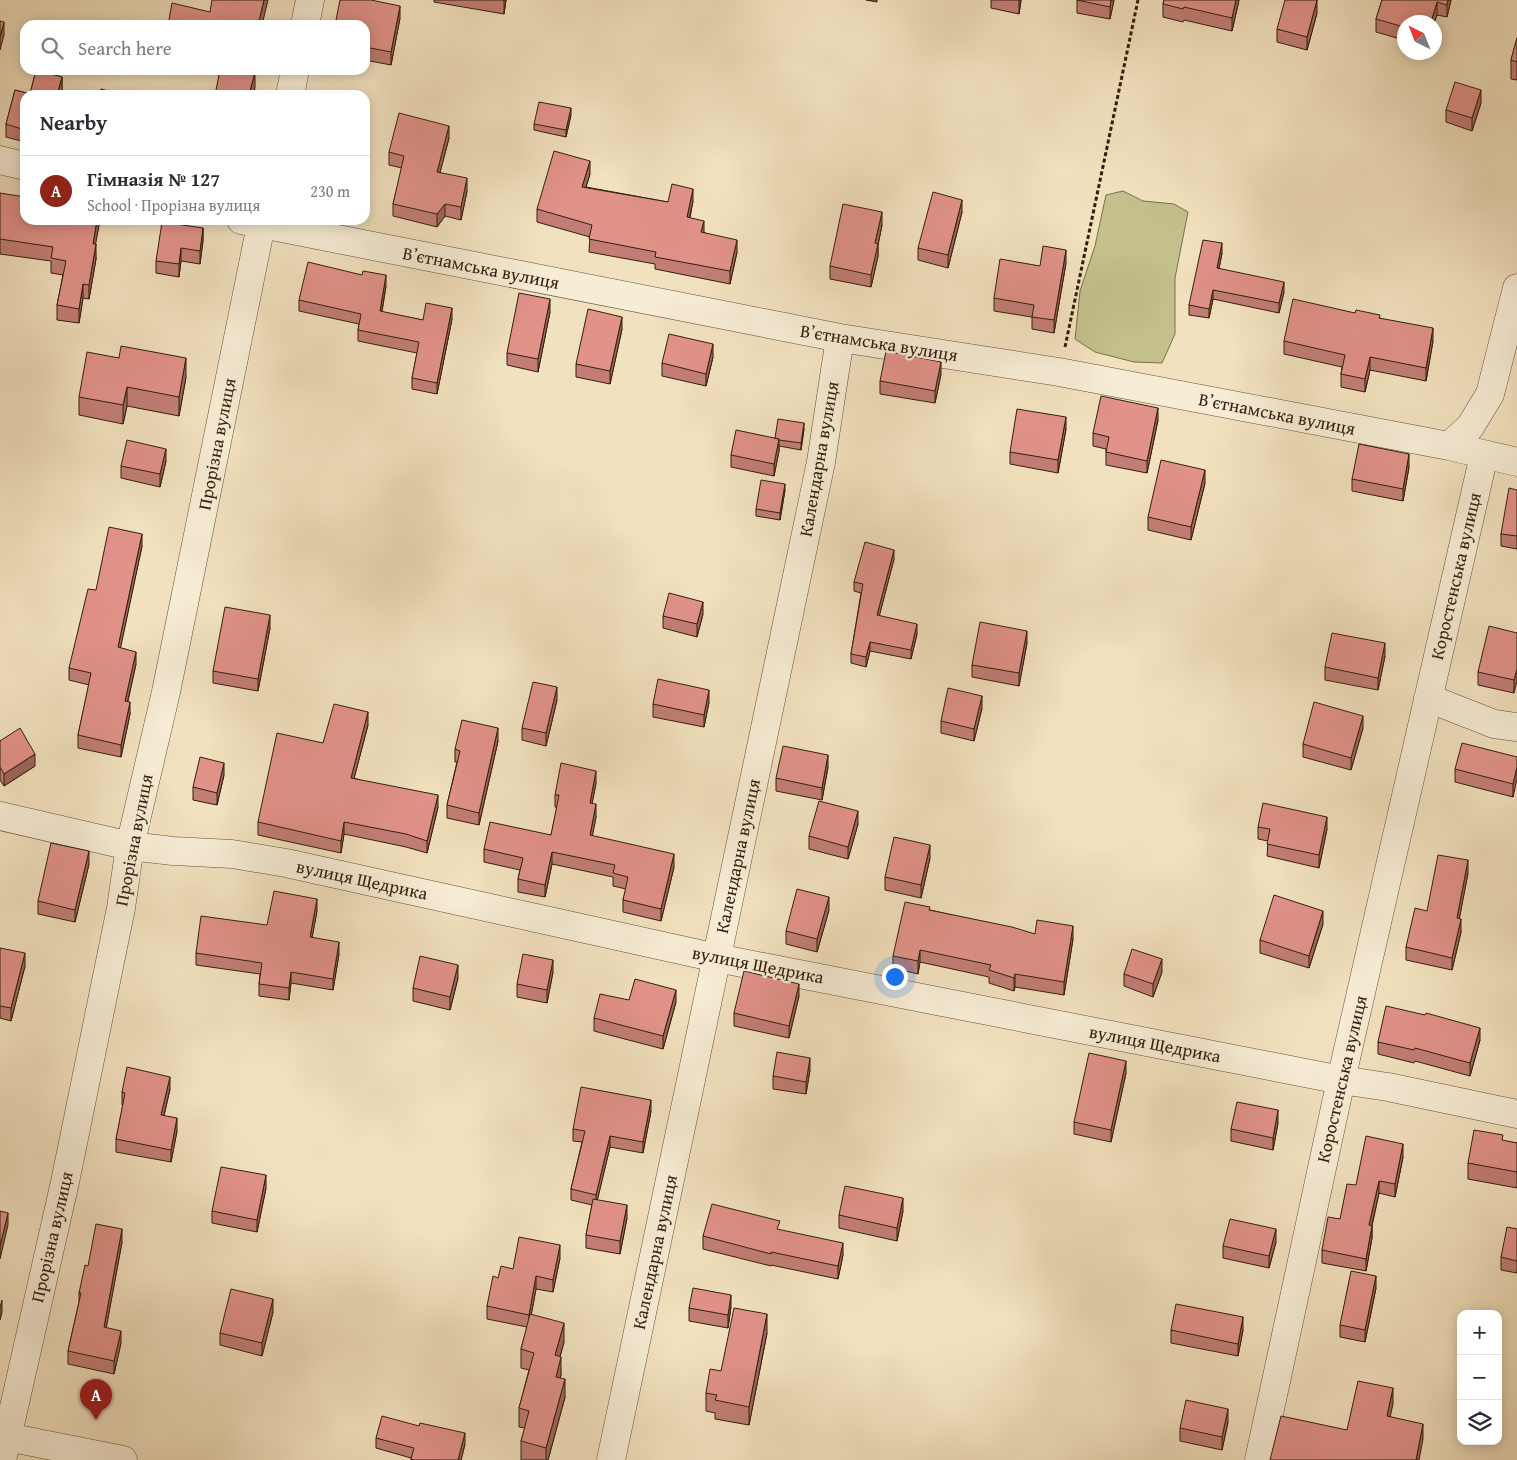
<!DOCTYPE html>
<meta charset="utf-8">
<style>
body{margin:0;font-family:"Gentium Book Plus",serif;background:#f2f2f3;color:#2b2b33}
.controls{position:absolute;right:15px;bottom:15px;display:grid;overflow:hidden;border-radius:10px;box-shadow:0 2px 12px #0003}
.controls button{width:45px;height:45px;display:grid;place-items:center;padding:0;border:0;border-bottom:1px solid #e1e1e2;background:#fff;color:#2b2b33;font:25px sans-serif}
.compass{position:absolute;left:1397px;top:15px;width:45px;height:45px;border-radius:50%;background:#fff;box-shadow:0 2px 12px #0003;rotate:317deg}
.you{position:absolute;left:894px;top:976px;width:18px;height:18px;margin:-12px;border:4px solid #fff;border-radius:50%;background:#1a73e8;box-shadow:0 0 0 8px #1a73e833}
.badge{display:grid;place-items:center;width:32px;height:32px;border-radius:50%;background:#8f2418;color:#fff;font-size:16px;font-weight:700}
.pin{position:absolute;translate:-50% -41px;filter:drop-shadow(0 1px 2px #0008)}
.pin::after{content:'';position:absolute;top:26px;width:18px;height:15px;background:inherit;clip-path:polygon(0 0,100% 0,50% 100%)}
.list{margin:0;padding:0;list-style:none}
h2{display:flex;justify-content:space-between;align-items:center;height:65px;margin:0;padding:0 20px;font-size:21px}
h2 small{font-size:16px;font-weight:400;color:#7c7c81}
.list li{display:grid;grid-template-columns:32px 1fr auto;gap:15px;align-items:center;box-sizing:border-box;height:70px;padding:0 20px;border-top:1px solid #e1e1e2}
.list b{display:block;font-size:19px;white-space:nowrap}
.list p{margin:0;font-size:16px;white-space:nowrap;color:#7c7c81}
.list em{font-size:16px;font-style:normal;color:#7c7c81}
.icon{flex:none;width:28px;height:28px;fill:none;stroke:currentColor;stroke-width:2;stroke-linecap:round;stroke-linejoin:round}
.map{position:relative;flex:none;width:1517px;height:1460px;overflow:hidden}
.search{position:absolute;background:#fff;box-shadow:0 2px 12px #0003;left:20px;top:20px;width:350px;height:55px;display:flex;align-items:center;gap:12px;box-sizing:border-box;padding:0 18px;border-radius:15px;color:#7c7c81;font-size:19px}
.panel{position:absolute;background:#fff;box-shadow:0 2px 12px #0003;left:20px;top:90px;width:350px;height:135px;border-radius:15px}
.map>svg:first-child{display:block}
.green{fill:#c3c08c;stroke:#7b6f4c}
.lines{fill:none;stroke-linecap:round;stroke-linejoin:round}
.minor-casing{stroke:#634f38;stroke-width:29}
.path{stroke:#331e0b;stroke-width:3;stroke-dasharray:4 2.5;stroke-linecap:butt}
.minor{stroke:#f7ecd5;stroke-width:28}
.wall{fill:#c27e76;stroke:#331e0b}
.shaded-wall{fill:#9e6660;stroke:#331e0b}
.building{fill:#e19289;stroke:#331e0b}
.labels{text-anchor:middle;stroke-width:4.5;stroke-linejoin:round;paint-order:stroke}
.street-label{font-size:18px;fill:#331e0b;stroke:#f7ecd5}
</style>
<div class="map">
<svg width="1517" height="1460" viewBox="0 0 1517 1460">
<rect width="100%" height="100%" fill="#f2e1be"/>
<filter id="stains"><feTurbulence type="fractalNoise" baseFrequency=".004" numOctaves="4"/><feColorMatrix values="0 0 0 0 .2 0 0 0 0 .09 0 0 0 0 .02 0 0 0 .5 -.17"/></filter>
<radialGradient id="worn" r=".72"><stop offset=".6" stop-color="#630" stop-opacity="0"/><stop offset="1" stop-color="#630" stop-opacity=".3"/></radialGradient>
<path class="green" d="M1123 191 1143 201 1174 204 1188 212 1175 278V334L1162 363 1134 362 1095 352 1075 339 1080 291 1095 246 1106 195Z"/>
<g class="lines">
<g class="minor-casing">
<path id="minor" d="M305 25 310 0
M290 95 295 70
M0 160 25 166
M241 220 840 338 1059 372 1449 446 1517 462
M1449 446 1470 427 1490 394 1517 288
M1428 698 1494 724 1517 727
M0 816 130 846 173 851 232 854 286 863 717 958 1341 1080 1388 1087 1517 1114
M7 1437 123 1460
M2 1460 65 1182 121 908 130 846 166 692 262 220
M611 1460 821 462 840 338
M1259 1460 1341 1080 1484 455"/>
</g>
<path class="path" d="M1065 347 1138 0"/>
<use href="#minor" class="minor"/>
</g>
<path class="wall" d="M434 0H506L504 14 434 2Z
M866 0H877V2Z
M991 0H1021L1019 14 991 8Z
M1077 0H1114L1110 19 1077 13Z
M1164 0H1239L1232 31 1184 20 1183 22 1163 17V4Z
M1382 0H1451L1447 17 1437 15 1434 23V22H1404V40L1376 32V19Z
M1317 13 1307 50 1277 42V29Z
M400 18 391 65 365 60V25Z
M1517 38V80L1511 79V60Z
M1412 52H1427L1426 56Z
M36 70 62 77V90L61 95H25V142L6 137V124L15 90 30 94Z
M1481 103 1472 131 1446 122V110Z
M571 115 566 137 534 130V124Z
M449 138 440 172 467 191 461 220 445 216 437 227 393 216V204L402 168 389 165V152Z
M590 174 586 187 668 202 693 201 690 218 704 232 737 252 730 284 655 269V264L589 252 590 237 537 222V209Z
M0 193 25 220H100L95 244 96 259 89 299 83 298 79 323 57 320V305L63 275 51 273V261L0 254Z
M962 212 948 268 918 260V248Z
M882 225 878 245V256L871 287 830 279V266Z
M203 228V241L200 264 181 261 179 277 156 273V261Z
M1222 253 1219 269 1284 292 1279 313 1213 299 1209 318 1189 315V305Z
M1066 263 1054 333 1032 329V317L994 311V298L1040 266Z
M386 286 382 312 423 320 452 319 437 394 412 389V378L417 353 358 341V330L359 324 299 311V300Z
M550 312 538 372 507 365V353Z
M1355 313 1380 318 1433 341 1426 381 1370 370 1365 392 1341 387V374L1342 367 1284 354V341Z
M622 329 610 384 576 377V364Z
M713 357 706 386 662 376V363Z
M119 358 186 377 179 416 127 406 123 424 79 415V397Z
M941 374 935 403 880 394V381Z
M1158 420 1147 473 1106 465V449L1093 446V433Z
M804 429 801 450 779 446V451L774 476 731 467V455L775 438Z
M1066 429 1058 473 1010 464V452Z
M166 461 160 487 121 478V466Z
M1409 467 1403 501 1352 491V479Z
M1205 483 1191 540 1148 530V517Z
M785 490 780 520 756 516V509Z
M1517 490V549L1501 546V534Z
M142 546 120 648 136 664 128 701 130 714 121 757 78 748V735L89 685 69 680V668L96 590Z
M894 559 879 616 917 634 911 659 870 651 866 667 851 663V654L861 593 854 591V582Z
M703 614 697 637 663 628V616Z
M270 628 258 691 213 683V671Z
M1517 633 1514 693 1478 685V672Z
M1027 643 1019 686 972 677V665Z
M1385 656 1378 690 1325 680V667Z
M557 700 546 746 522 740V728Z
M709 702 704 727 653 717V704Z
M982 708 974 741 941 733V721Z
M368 725 354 778 438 807 427 853 406 847 344 834 341 853 258 835V822L323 743Z
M1363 728 1351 770 1303 757V744Z
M0 741 35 766 4 786 0 780Z
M498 741 479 825 447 818V805L457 762H455V749Z
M1517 757 1513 797 1455 782V769Z
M828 767 822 800 776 791V778Z
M224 775 217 805 193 800V787Z
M596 783 592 803 596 817 592 836 674 867 661 921 623 912V900L626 889 613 886V877L552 864 545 897 518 892V879L520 870 484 862V849L551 835 557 808 555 807V795Z
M858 824 848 859 809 849V836Z
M1258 827 1327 829 1319 868 1267 856 1268 841 1258 839Z
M930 858 921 898 885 890V877Z
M89 864 75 922 38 914V901Z
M1468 873 1459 919 1461 932 1452 970 1406 960V947L1427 911Z
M829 910 817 952 786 944V931Z
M930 910 1035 934 1073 939 1064 995 1015 987 1014 991 989 983V977L920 962 918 974 893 968V956Z
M317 911 312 937 339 954 333 990 291 983 289 1000 259 996V984L260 974 196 965V953L267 925Z
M1323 924 1309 968 1260 953V940Z
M0 948 25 966 11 1021 0 1018Z
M553 972 547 1003 517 997V984Z
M1162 972 1153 997 1124 986V974Z
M458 978 450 1010 413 1001V988Z
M799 996 789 1038 734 1026V1013Z
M629 1000 676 1002 663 1049 594 1031V1018Z
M1480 1040 1470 1076 1415 1061 1414 1063 1378 1054V1042Z
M810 1070 806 1094 773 1089V1076Z
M1126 1073 1111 1142 1074 1134V1122Z
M170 1089 164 1116 177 1131 171 1162 116 1152V1139L123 1105H122V1092Z
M651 1111 643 1153 610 1147 597 1200 627 1218 620 1254 586 1248V1235L592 1205 571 1200V1189L582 1142 573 1141V1129Z
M1278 1123 1273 1150 1231 1141V1129Z
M1503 1141 1517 1143V1188L1468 1179V1163Z
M1403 1157 1395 1197 1379 1193 1372 1226V1238L1366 1271 1322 1263V1250L1340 1219 1356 1185Z
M266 1188 257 1232 212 1223V1211Z
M903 1211 897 1241 839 1228V1215Z
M1517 1229V1273L1501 1270V1257Z
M780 1230 843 1255 838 1279 771 1265V1266L703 1249V1236Z
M122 1242 106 1328 121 1343 114 1374 68 1364V1351L79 1302V1293L88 1266Z
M1276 1242 1269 1268 1223 1258V1246Z
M560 1258 553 1292 536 1289 531 1315 564 1342 560 1357 561 1375 560 1378 565 1397 548 1460H521V1441L525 1428 519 1427V1408L529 1370 521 1368V1349L527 1327 487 1319V1306L498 1278 513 1269Z
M1376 1288 1365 1342 1340 1337V1325Z
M731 1307 728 1328 689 1321V1308Z
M273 1312 262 1356 220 1345V1333Z
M1171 1330H1243L1238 1356 1171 1343Z
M767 1333 749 1425 715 1419V1413L706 1411V1393L721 1371Z
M1228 1422 1222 1450 1180 1441V1428Z
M376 1438 465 1444 461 1460H411V1458L376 1448Z"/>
<path class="shaded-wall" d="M264 0H268L262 25H258Z
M504 0H506L504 14Z
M1019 0H1021L1019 14Z
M1111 0H1114L1110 19V7Z
M1236 0H1239L1232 31V18Z
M1317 0V13L1307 50V37Z
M1448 0H1451L1447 17V5Z
M1437 2V15L1434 23V22H1431Z
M400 6V18L391 65V52Z
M4 22V35L0 50V37Z
M255 72V88L253 95H249Z
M62 77V90L61 95H57Z
M1481 90V103L1472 131V118Z
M571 108V115L566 137V130Z
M449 126V138L437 184V172Z
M590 161V174L582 199V187Z
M467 178V191L461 220V207Z
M693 189V201L687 229V217Z
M962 200V212L948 268V255Z
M445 204V216L437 227V214Z
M882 212V225L878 245V256L871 287V275L875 243Z
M97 220H100L93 258V244Z
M704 221V233L701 232Z
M203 228V241L200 264V251Z
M737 240V252L730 284V271Z
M1222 243V253L1217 278V268Z
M96 244V259L89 299V285Z
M181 248V261L179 277V264Z
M1066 250V263L1054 333V320Z
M386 275V286L380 322V311Z
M1284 282V292L1279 313V303Z
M83 284V298L79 323V309Z
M1213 290V299L1209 318V309Z
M550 299V312L538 372V359Z
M452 308V319L437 394V383Z
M622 317V329L610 384V371Z
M1433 328V341L1426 381V368Z
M713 344V357L706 386V374Z
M1370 357V370L1365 392V379Z
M186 358V377L179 416V397Z
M941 362V374L935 403V391Z
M127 387V406L123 424V405Z
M1158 408V420L1147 473V461Z
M1066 417V429L1058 473V460Z
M804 423V429L801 450V443Z
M779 439V451L774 476V464Z
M166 449V461L160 487V474Z
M1409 454V467L1403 501V489Z
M1205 470V483L1191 540V527Z
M785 484V490L780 520V513Z
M142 534V546L118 660V647Z
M894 550V559L877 625V615Z
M703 602V614L697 637V624Z
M270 615V628L258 691V679Z
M917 624V634L911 659V650Z
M1027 631V643L1019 686V673Z
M870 642V651L866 667V657Z
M1385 643V656L1378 690V678Z
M136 652V664L125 713V701Z
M1517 669V681L1514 693V680Z
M557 687V700L546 746V733Z
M709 690V702L704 727V715Z
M982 696V708L974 741V729Z
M130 702V714L121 757V745Z
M368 712V725L351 790V778Z
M1363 716V728L1351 770V758Z
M498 728V741L479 825V813Z
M35 754V766L4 786V774Z
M828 755V767L822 800V788Z
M224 763V775L217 805V793Z
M1517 767V779L1513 797V784Z
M596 771V783L590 815V803Z
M438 795V807L427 853V841Z
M596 804V817L590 848V835Z
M858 811V824L848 859V847Z
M1327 817V829L1319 868V855Z
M344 822V834L341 853V841Z
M930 845V858L921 898V885Z
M89 851V864L75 922V910Z
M552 852V864L545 897V885Z
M674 854V867L661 921V909Z
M1468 860V873L1457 931V918Z
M829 897V910L817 952V939Z
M317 899V911L310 949V937Z
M1323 911V924L1309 968V956Z
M1461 919V932L1452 970V958Z
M1073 926V939L1064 995V982Z
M339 942V954L333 990V979Z
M920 950V962L918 974V961Z
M25 953V966L11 1021V1008Z
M1162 959V972L1153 997V984Z
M553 960V972L547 1003V990Z
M458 965V978L450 1010V997Z
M291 972V983L289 1000V988Z
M1015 974V987L1014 991V978Z
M799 984V996L789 1038V1026Z
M676 990V1002L663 1049V1036Z
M1480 1028V1040L1470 1076V1063Z
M810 1058V1070L806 1094V1082Z
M1126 1061V1073L1111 1142V1130Z
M170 1077V1089L161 1128V1115Z
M651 1100V1111L643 1153V1142Z
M1278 1110V1123L1273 1150V1138Z
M177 1118V1131L171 1162V1150Z
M610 1136V1147L596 1206V1195Z
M1403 1144V1157L1395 1197V1184Z
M266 1175V1188L257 1232V1220Z
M1379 1181V1193L1369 1238V1225Z
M903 1198V1211L897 1241V1228Z
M627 1205V1218L620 1254V1241Z
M8 1213V1225L0 1259V1246Z
M1372 1226V1238L1366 1271V1259Z
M122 1229V1242L104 1340V1327Z
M1276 1229V1242L1269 1268V1256Z
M843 1243V1255L838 1279V1266Z
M560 1245V1258L553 1292V1280Z
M536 1276V1289L529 1327V1315Z
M1376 1276V1288L1365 1342V1330Z
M731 1295V1307L728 1328V1315Z
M273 1299V1312L262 1356V1343Z
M2 1300V1313L0 1320V1307Z
M767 1314V1333L749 1425V1407Z
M1243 1317V1330L1238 1356V1344Z
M564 1323V1342L555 1374V1355Z
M121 1331V1343L114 1374V1361Z
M561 1357V1375L556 1395V1377Z
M565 1379V1397L548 1460H546V1448Z
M1393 1388V1404L1387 1431V1416Z
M1228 1409V1422L1222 1450V1437Z
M1423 1424V1439L1419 1460H1416Z
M465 1433V1444L461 1460H458Z"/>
<path class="building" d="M212 0H264L258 25H168L172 3 210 12Z
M340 0H371L400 6 391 52 365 47V25H335Z
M1077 0H1111L1110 7Z
M1164 0H1236L1232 18 1184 7 1183 9 1163 4Z
M1285 0H1317L1307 37 1277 29Z
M1382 0H1448L1447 5 1437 2 1431 22H1404V27L1376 19Z
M0 21 4 22 0 37Z
M1517 38V62L1511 60Z
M36 70 62 77 57 95H25V130L6 124 15 90 30 94Z
M220 70H248L255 72 249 95H215Z
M1455 82 1481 90 1472 118 1446 110Z
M101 89 123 95H100Z
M539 102 571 108 566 130 534 124Z
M399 113 449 126 437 172 467 178 461 207 445 204 437 214 393 204 404 156 389 152Z
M554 151 590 161 582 187 668 202 672 184 693 189 687 217 704 221 701 232 737 240 730 271 655 257 656 252 589 239 592 225 537 209Z
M933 192 962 200 948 255 918 248Z
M0 193 25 197V220H97L93 244H96L89 285 83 284 79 309 57 305 66 261 51 258 53 247 0 239Z
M843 204 882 212 875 243 878 244 871 275 830 266Z
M162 222 203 228 200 251 181 248 179 264 156 261Z
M1203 240 1222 243 1217 268 1284 282 1279 303 1213 290 1209 309 1189 305Z
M1043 246 1066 250 1054 320 1032 317 1034 305 994 298 1000 259 1040 266Z
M308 262 362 275 363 271 386 275 380 311 423 320 426 303 452 308 437 383 412 378 419 342 358 330 361 314 299 300Z
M519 293 550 299 538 359 507 353Z
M1293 299 1355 313 1356 310 1380 315 1379 318 1433 328 1426 368 1370 357 1365 379 1341 374 1345 355 1284 341Z
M588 309 622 317 610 371 576 364Z
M669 334 713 344 706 374 662 363Z
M121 346 186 358 179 397 127 387 123 405 79 397 87 352 119 358Z
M886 351 941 362 935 391 880 381Z
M1101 396 1158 408 1147 461 1106 452 1109 437 1093 433Z
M1017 409 1066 417 1058 460 1010 452Z
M778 419 804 423 801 443 779 440V439L775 438Z
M736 430 779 439 774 464 731 455Z
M127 440 166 449 160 474 121 466Z
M1359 444 1409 454 1403 489 1352 479Z
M1161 460 1205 470 1191 527 1148 517Z
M761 480 785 484 780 513 756 509Z
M1509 488 1517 490V536L1501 534Z
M109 527 142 534 118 647 136 652 125 701 130 702 121 745 78 735 91 673 69 668 88 589 96 590Z
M865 542 894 550 877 615 917 624 911 650 870 642 866 657 851 654 863 584 854 582Z
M669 593 703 602 697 624 663 616Z
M225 607 270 615 258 679 213 671Z
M980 622 1027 631 1019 673 972 665Z
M1489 626 1517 633V669L1514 680 1478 672Z
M1332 633 1385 643 1378 678 1325 667Z
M658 679 709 690 704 715 653 704Z
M533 682 557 687 546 733 522 728Z
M948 688 982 696 974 729 941 721Z
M1314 702 1363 716 1351 758 1303 744Z
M334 704 368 712 351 778 438 795 427 841 406 834 344 822 341 841 258 822 277 733 323 743Z
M462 720 498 728 479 813 447 805 460 751 455 749Z
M20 728 35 754 4 774 0 767V741Z
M1462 743 1517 757V767L1513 784 1455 769Z
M783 746 828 755 822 788 776 778Z
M200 757 224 763 217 793 193 787Z
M561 763 596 771 590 803 596 804 590 835 674 854 661 909 623 900 628 877 613 873 615 865 552 852 545 885 518 879 523 858 484 849 490 822 551 835 559 795H555Z
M819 801 858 811 848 847 809 836Z
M1263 803 1327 817 1319 855 1267 844 1270 829 1258 827Z
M894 837 930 845 921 885 885 877Z
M51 843 89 851 75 910 38 901Z
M1438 855 1468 860 1457 918 1461 919 1452 958 1406 947 1415 908 1427 911Z
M797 889 829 897 817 939 786 931Z
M274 891 317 899 310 937 339 942 333 979 291 972 289 988 259 984 262 963 196 953 201 916 267 925Z
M1274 895 1323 911 1309 956 1260 940Z
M905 902 930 907 929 910 1012 927 1035 934 1037 920 1073 926 1064 982 1015 974 1014 978 989 970 991 965 920 950 918 961 893 956Z
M0 948 25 953 11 1008 0 1006Z
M1132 949 1162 959 1153 984 1124 974Z
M523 954 553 960 547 990 517 984Z
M420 956 458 965 450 997 413 988Z
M744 971 799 984 789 1026 734 1013Z
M635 979 676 990 663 1036 594 1018 600 994 629 1000Z
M1386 1006 1425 1015 1426 1013 1480 1028 1470 1063 1415 1048 1414 1050 1378 1042Z
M777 1052 810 1058 806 1082 773 1076Z
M1089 1053 1126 1061 1111 1130 1074 1122Z
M127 1067 170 1077 161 1115 177 1118 171 1150 116 1139 125 1093 122 1092Z
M581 1087 651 1100 643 1142 610 1136 596 1195 571 1189 585 1131 573 1129Z
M1237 1102 1278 1110 1273 1138 1231 1129Z
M1474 1130 1503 1135 1502 1140 1517 1143V1172L1468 1163Z
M1366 1136 1403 1144 1395 1184 1379 1181 1369 1225 1372 1226 1366 1259 1322 1250 1328 1217 1340 1219 1347 1184 1356 1185Z
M221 1167 266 1175 257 1220 212 1211Z
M845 1186 903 1198 897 1228 839 1215Z
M593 1199 627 1205 620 1241 586 1235Z
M712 1204 780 1221 777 1229 843 1243 838 1266 771 1252V1254L703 1236Z
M0 1211 8 1213 0 1246Z
M1230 1219 1276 1229 1269 1256 1223 1246Z
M96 1224 122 1229 104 1327 121 1331 114 1361 68 1351 81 1293H79L85 1265 88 1266Z
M1507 1227 1517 1229V1261L1501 1257Z
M519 1237 560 1245 553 1280 536 1276 529 1315 487 1306 493 1276 498 1278 501 1266 513 1269Z
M1351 1271 1376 1276 1365 1330 1340 1325Z
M693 1288 731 1295 728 1315 689 1308Z
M231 1289 273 1299 262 1343 220 1333Z
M1176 1304 1243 1317 1238 1344 1171 1330Z
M734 1308 767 1314 749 1407 715 1400 717 1395 706 1393 710 1369 721 1371Z
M530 1314 564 1323 555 1355 561 1357 556 1377 565 1379 546 1448 521 1441 529 1411 519 1408 534 1353 521 1349Z
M1358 1381 1393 1388 1387 1416 1423 1424 1416 1460H1270L1281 1416 1347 1430Z
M1186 1400 1228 1409 1222 1437 1180 1428Z
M382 1416 419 1426 420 1423 465 1433 458 1460H414L411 1459 414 1448 376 1438Z"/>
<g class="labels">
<g class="street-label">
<text transform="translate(481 268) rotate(11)" y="6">Вʼєтнамська вулиця</text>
<text transform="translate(879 343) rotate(9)" y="6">Вʼєтнамська вулиця</text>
<text transform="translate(1277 414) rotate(11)" y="6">Вʼєтнамська вулиця</text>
<text transform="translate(217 444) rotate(-79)" y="6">Прорізна вулиця</text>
<text transform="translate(819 459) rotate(-80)" y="6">Календарна вулиця</text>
<text transform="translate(1456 576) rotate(-77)" y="6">Коростенська вулиця</text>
<text transform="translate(134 840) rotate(-79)" y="6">Прорізна вулиця</text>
<text transform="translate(738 856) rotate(-78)" y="6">Календарна вулиця</text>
<text transform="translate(362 880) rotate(12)" y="6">вулиця Щедрика</text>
<text transform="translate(758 965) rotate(11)" y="6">вулиця Щедрика</text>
<text transform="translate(1155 1044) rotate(11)" y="6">вулиця Щедрика</text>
<text transform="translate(1342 1079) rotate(-77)" y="6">Коростенська вулиця</text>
<text transform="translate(52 1237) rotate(-77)" y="6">Прорізна вулиця</text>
<text transform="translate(655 1252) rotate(-78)" y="6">Календарна вулиця</text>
</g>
</g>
<rect width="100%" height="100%" filter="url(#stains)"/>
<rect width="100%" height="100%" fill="url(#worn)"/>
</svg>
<div class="controls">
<button>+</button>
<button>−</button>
<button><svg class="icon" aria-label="layers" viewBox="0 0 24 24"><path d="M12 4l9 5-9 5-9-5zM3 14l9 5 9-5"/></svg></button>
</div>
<svg class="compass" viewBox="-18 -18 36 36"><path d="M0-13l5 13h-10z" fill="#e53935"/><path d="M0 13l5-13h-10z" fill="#7c7c81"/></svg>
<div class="you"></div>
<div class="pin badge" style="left:96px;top:1420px">A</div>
<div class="search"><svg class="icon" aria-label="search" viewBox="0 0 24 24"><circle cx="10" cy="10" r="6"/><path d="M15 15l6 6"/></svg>Search here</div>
<section class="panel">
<h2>Nearby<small></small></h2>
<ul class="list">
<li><span class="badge">A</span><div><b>Гімназія № 127</b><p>School · Прорізна вулиця</p></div><em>230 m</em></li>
</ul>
</section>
</div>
